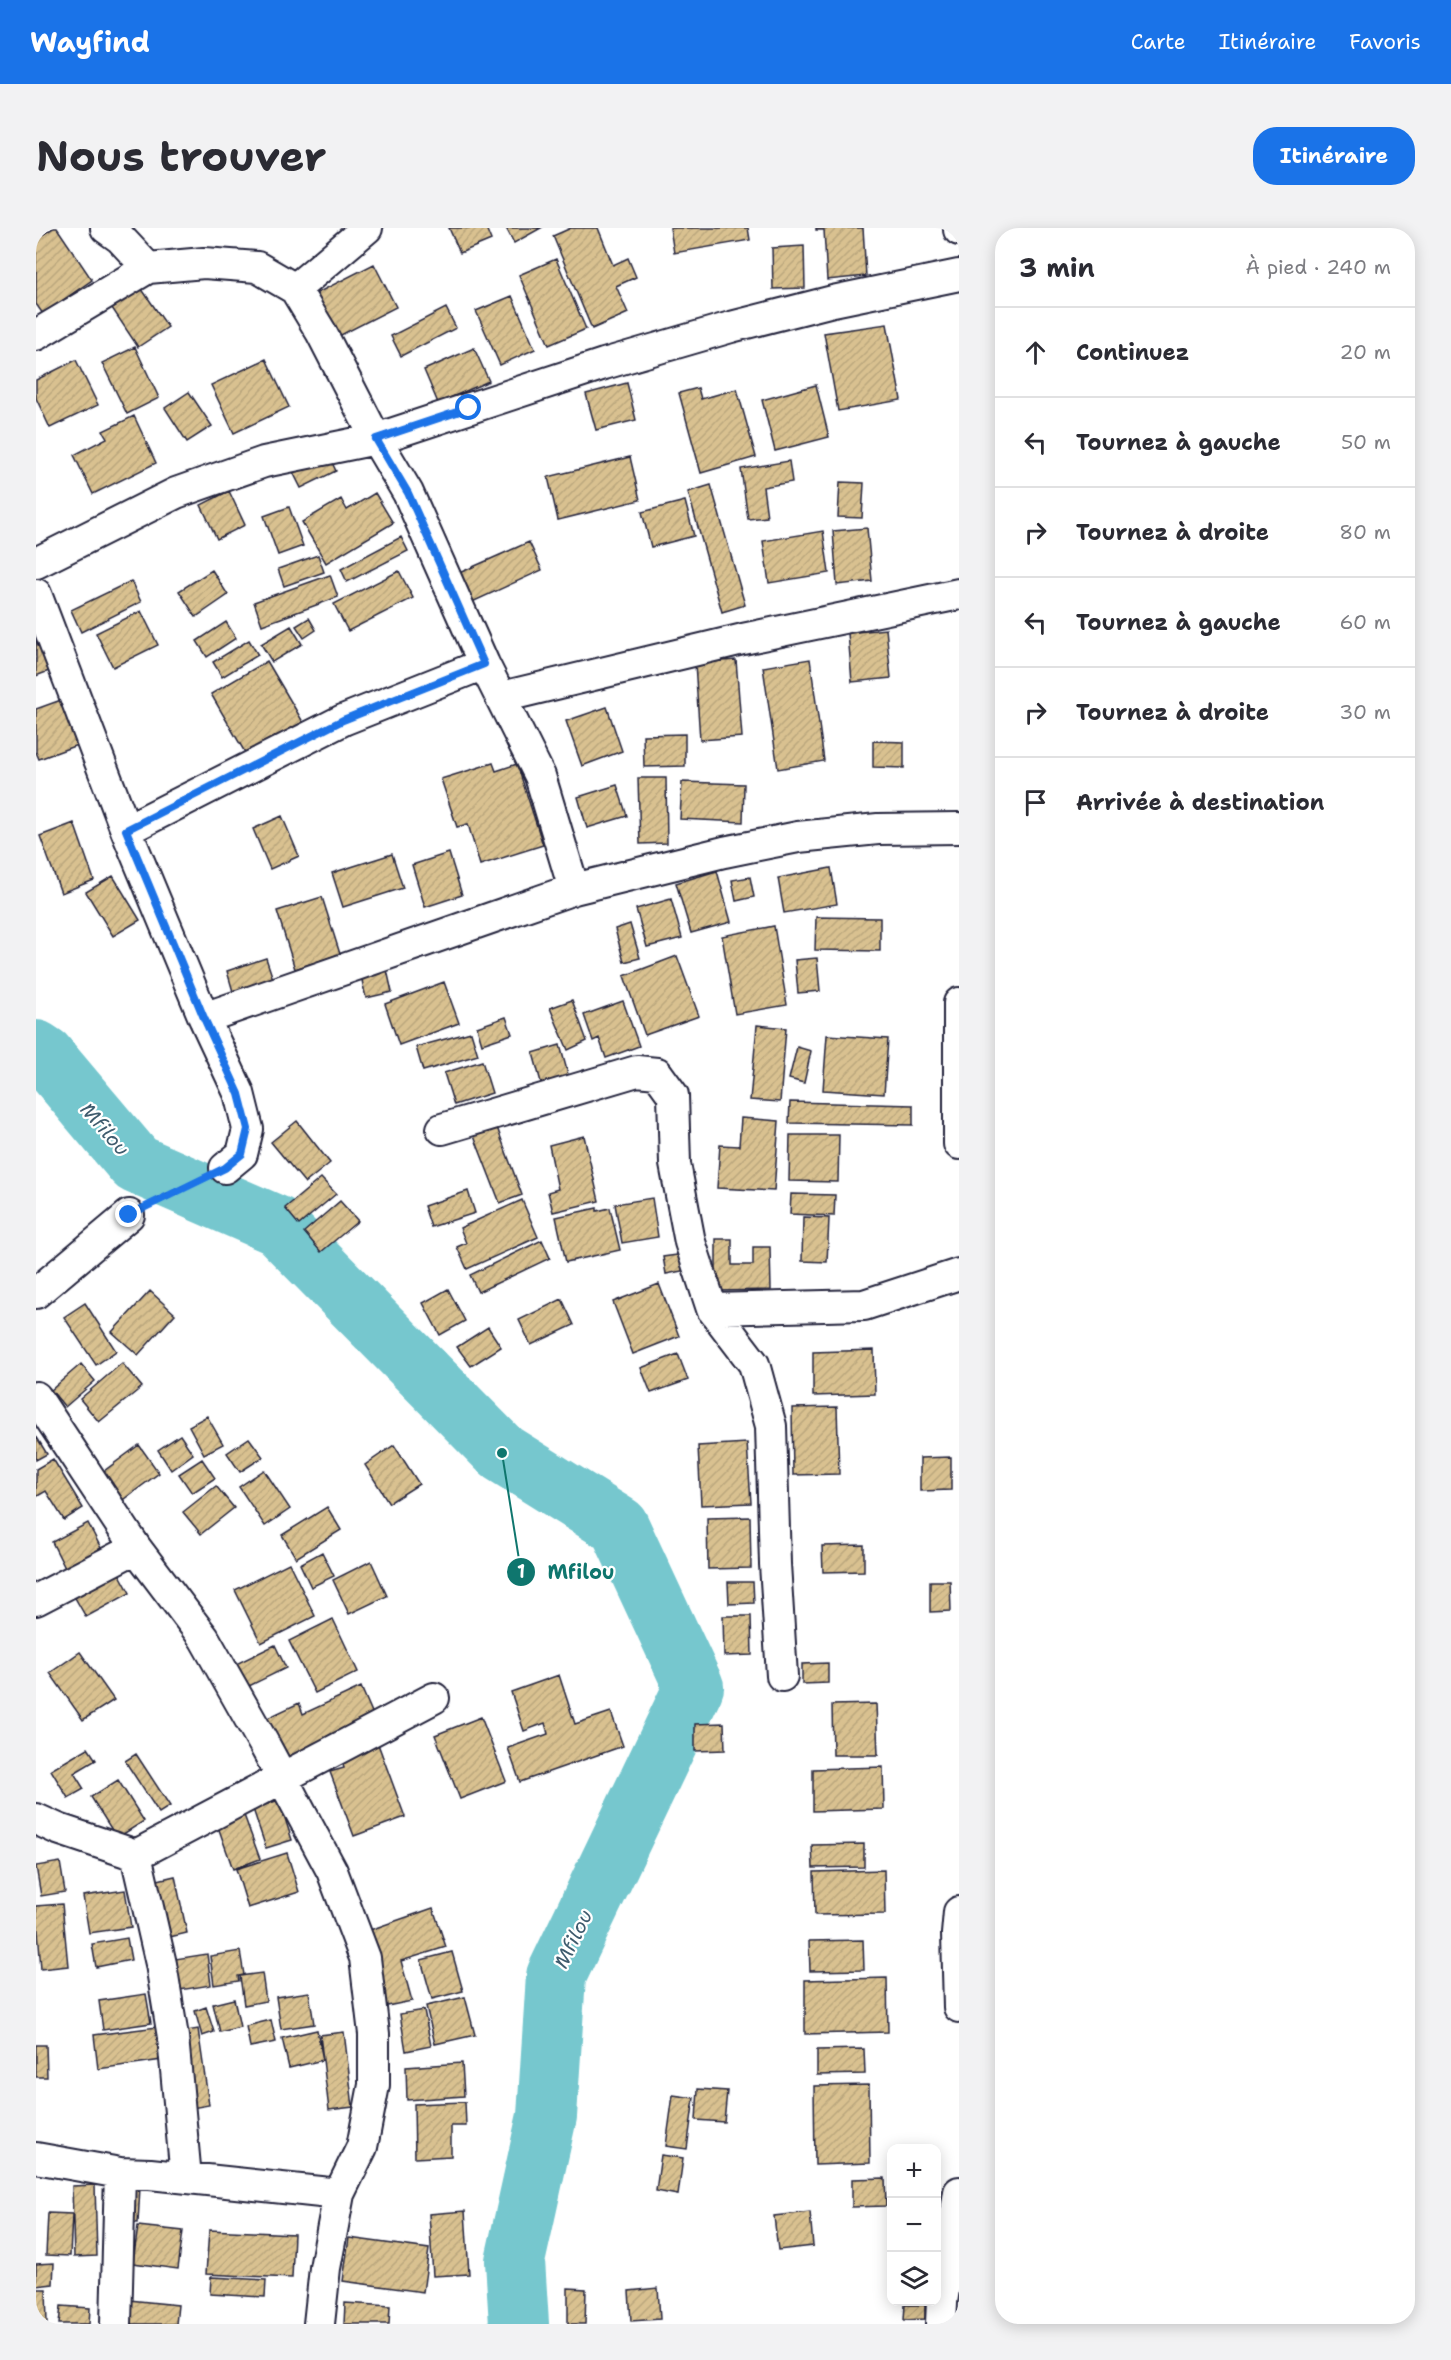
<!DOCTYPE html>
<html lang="fr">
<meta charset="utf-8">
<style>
body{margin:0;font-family:"Shantell Sans",sans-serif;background:#f2f2f3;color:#2b2b33}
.controls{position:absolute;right:18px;bottom:18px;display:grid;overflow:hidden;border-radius:12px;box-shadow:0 3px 15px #0003}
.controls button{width:54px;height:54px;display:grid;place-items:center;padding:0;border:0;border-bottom:2px solid #e1e1e2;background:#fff;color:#2b2b33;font:30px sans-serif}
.stop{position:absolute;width:18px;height:18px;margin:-14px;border:4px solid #1a73e8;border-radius:50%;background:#fff}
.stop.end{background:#1a73e8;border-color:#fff;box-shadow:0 2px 6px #0008}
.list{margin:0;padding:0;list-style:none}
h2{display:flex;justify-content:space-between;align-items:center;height:78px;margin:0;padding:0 24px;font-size:26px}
h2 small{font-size:20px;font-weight:400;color:#7c7c81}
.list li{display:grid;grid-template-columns:39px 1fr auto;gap:18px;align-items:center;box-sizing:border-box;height:90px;padding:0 24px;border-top:2px solid #e1e1e2}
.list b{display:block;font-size:22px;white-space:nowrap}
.list em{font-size:20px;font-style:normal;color:#7c7c81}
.icon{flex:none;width:33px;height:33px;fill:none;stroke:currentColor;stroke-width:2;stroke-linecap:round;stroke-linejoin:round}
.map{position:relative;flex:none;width:923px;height:2096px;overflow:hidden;border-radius:24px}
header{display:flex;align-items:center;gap:36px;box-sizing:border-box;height:84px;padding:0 30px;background:#1a73e8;color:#fff}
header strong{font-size:28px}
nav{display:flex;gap:33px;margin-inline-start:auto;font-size:21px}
.intro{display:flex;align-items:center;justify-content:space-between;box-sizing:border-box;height:144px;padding:0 36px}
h1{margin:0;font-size:42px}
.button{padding:15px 27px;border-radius:24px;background:#1a73e8;color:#fff;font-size:21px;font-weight:700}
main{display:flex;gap:36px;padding:0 36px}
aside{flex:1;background:#fff;border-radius:24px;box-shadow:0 3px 15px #0003}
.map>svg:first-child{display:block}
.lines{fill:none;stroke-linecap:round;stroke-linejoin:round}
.river{stroke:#76c7ce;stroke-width:60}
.building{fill:url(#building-hatch);stroke:#22223b;stroke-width:1.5}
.minor-casing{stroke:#22223b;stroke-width:34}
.path{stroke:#22223b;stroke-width:4;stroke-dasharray:4.5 4.5;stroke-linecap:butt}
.minor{stroke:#fff;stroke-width:30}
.route{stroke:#1a73e8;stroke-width:8}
.labels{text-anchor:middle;stroke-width:4.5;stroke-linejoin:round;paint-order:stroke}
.water-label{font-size:20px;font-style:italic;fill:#3f5c6e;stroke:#fff}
.leader{fill:none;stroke:#0f766e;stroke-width:2}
.callout-dot{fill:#0f766e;stroke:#fff;stroke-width:2}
.mark-label{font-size:18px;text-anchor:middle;font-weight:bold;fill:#fff}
.callout-label{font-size:20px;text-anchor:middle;font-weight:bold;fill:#0f766e;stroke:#fff;stroke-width:4.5;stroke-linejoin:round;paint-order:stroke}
</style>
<header>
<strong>Wayfind</strong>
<nav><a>Carte</a><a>Itinéraire</a><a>Favoris</a></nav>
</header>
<div class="intro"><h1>Nous trouver</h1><a class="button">Itinéraire</a></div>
<main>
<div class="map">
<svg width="923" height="2096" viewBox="0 0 923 2096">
<defs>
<pattern id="building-hatch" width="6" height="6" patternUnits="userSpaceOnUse" patternTransform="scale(1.5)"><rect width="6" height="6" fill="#d9c190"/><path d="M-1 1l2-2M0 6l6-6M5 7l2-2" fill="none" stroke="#baa67d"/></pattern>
</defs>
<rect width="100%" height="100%" fill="#fff"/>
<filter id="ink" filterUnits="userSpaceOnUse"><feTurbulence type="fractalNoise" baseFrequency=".0167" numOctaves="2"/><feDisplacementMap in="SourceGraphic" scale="12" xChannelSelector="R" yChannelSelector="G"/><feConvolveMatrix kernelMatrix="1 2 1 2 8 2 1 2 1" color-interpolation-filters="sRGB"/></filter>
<g filter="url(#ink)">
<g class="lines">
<path class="river" d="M0 822 9 828 100 936 242 998 466 1225 583 1298 658 1459 520 1748 511 1888 479 2033 483 2096"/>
</g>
<path class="building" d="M17 0H21L56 52 7 86 0 76V11Z
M413 0H450L455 12 424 25Z
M470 0H505L478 15Z
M535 0H562L577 37 592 30 600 49 580 58 592 85 556 101 517 8Z
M634 0H712L714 12 638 25Z
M780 0H827L830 48 791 52 788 2H780Z
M768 18 769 60 737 61 736 20Z
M520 31 550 101 513 117 483 47Z
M338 36 360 79 299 110 277 67Z
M101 54 132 99 102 119 72 74Z
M476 68 499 121 464 137 440 83Z
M410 80 420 100 365 128 355 108Z
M851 96 865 172 802 183 788 105Z
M99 119 123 170 91 186 66 135Z
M438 120 453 153 402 175 388 142Z
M230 131 253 179 198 205 175 157Z
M40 132 62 177 14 200 0 170V152Z
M591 155 600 192 560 202 550 166Z
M780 157 793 209 739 223 726 172Z
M662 160 665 171 701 161 720 229 665 245 643 165Z
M153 164 176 198 151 214 129 180Z
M98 188 120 235 57 266 38 227 71 210 67 203Z
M291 224 300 243 265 260 256 242Z
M594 229 604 272 522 292 512 249Z
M753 233 756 254 727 259 731 289 712 291 705 241Z
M804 254 828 255 826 290 802 289Z
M675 257 709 377 686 384 652 264Z
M193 263 209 297 181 311 165 277Z
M339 265 357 295 290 335 266 294 305 271 311 282Z
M649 273 658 308 615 319 606 284Z
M253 279 267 318 242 327 228 288Z
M831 300 836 353 801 357 797 303Z
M787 303 793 345 733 355 727 313Z
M365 309 372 323 311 354 305 341Z
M493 314 506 342 434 375 421 346Z
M282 327 288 344 248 358 242 341Z
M176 342 192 367 160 389 143 363Z
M363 343 377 370 312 403 298 376Z
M294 347 302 369 226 397 218 374Z
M95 353 105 374 45 404 35 382Z
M105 383 122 417 77 439 60 405Z
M273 390 280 402 268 410 260 398Z
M190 394 200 410 171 429 161 413Z
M255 398 266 416 236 434 225 416Z
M850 401 855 450 816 454 812 405Z
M0 412H2L13 443 0 448Z
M213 412 222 427 186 449 177 434Z
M774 431 788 533 742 541 727 439Z
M700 432 706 509 664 512 659 435Z
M231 433 267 494 211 528 175 466Z
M25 472 41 517 3 531 0 524V481Z
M571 479 586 523 546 538 530 493Z
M649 506V538L608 539 607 507Z
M837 513 868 514V540L837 539Z
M457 535 460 543 481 536 507 617 444 637 432 596 421 599 405 551Z
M602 550H630L631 615 604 616Z
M646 554 708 556 707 594 644 591Z
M581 557 591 588 551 600 542 569Z
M246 588 263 628 234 641 217 601Z
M38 595 58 652 25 665 4 608Z
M413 625 426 667 389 679 376 637Z
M356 626 367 660 307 679 296 645Z
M795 640 801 676 748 685 742 650Z
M681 643 695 694 655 705 640 655Z
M77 648 104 692 77 708 50 664Z
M714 649 718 669 700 673 696 652Z
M286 669 304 726 259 741 241 683Z
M635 671 646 710 611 719 600 681Z
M780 689 844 690V723L779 722Z
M594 696 604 730 588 734 579 701Z
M738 698 751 777 699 786 686 708Z
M641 728 663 788 609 807 588 748Z
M230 730 238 754 198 767 191 743Z
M781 730 784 763 762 765 759 732Z
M351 742 356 764 330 770 325 748Z
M408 754 423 795 363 817 349 776Z
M536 772 551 813 532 822 514 780Z
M587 773 603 818 570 830 563 810 557 813 548 787Z
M470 789 476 806 446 816 441 799Z
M721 797 750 800 744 874 714 872Z
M435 804 442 827 387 843 380 819Z
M791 807 852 811 848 866 787 862Z
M524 817 533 850 506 858 497 825Z
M761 819 775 823 768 855 753 851Z
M446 833 456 865 418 877 408 845Z
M754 874 877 877V897L753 895Z
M705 890 743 893 738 963 681 960 684 917 703 918Z
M261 893 294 935 269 955 235 914Z
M459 894 486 967 464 975 436 903Z
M754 907H803L802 954 753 953Z
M548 908 563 973 517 984 512 964 522 961 513 917Z
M285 950 300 966 263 997 249 980Z
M432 963 439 985 395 999 388 978Z
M755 966 799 967 798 988 754 986Z
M616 970 622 1009 586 1015 579 976Z
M486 972 502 1009 431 1041 421 1019 430 1015 424 1000Z
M304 973 322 993 285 1024 268 1004Z
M561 980V983L574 980 584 1022 530 1034 520 989Z
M767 989 793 990 791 1034 766 1033Z
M680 1011H696V1037H717V1019H734L735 1062 680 1063Z
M506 1012 514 1030 442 1064 434 1047Z
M648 1026 651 1042 630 1046 627 1029Z
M623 1056 643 1108 597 1126 577 1074Z
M412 1061 429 1093 404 1107 387 1075Z
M114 1063 139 1086 102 1127 76 1104Z
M526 1071 538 1097 495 1117 483 1092Z
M49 1075 80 1123 60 1137 28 1089Z
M452 1099 465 1119 435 1138 421 1119Z
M838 1122 839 1166 777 1168V1124Z
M642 1126 652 1152 615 1165 605 1140Z
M86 1135 106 1159 63 1194 44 1171Z
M45 1136 59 1153 29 1179 15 1162Z
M801 1179 803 1246 757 1247 756 1180Z
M171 1188 187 1216 168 1226 153 1198Z
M144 1207 157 1226 135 1242 122 1222Z
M0 1208 11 1226 0 1232Z
M213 1210 227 1229 204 1244 191 1225Z
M711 1215 715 1275 665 1277 662 1218Z
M103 1217 123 1245 84 1274 64 1246Z
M358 1217 383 1256 353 1275 329 1237Z
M915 1229V1262L884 1263V1230Z
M17 1231 47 1280 28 1292 10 1263 0 1269V1241Z
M166 1231 179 1250 156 1265 143 1246Z
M228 1242 254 1281 229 1298 203 1259Z
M180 1258 198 1280 165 1306 147 1284Z
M291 1279 305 1302 260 1330 246 1307Z
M714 1289 715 1340 672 1341 671 1290Z
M52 1295 67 1324 30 1342 16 1314Z
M828 1317V1343L787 1344 786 1318Z
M286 1324 298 1348 275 1359 264 1336Z
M335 1333 351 1368 313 1386 297 1352Z
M253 1335 279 1388 225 1415 199 1362Z
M78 1336 94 1365 50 1389 34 1361Z
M894 1353H914L915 1383 894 1384Z
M692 1354H717L718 1375 693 1376Z
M687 1388H715L716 1427 688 1428Z
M297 1391 322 1444 279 1465 253 1413Z
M239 1417 250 1440 211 1459 200 1436Z
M44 1424 78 1472 47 1492 14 1445Z
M792 1435V1455L766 1456V1436Z
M523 1447 539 1496 575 1484 587 1518 484 1554 472 1520 512 1506 509 1495 488 1503 475 1464Z
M325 1459 338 1489 243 1533 225 1493 263 1475 267 1486Z
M840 1476 842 1527H797L796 1477Z
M445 1489 470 1553 424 1571 399 1507Z
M688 1495 689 1522 659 1523V1496Z
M342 1516 369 1589 318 1608 294 1544 308 1540 305 1530Z
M52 1520 60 1532 38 1545 48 1561 32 1570 15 1542Z
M100 1526 134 1578 123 1585 89 1533Z
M847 1539 848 1581 777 1583V1541Z
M82 1552 108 1593 81 1610 55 1569Z
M243 1572 256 1612 230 1620 217 1581Z
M208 1587 224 1631 197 1641 181 1596Z
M828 1616V1639L777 1640 776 1617Z
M251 1625 263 1664 212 1680 200 1641Z
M24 1634 29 1664 5 1668 0 1638Z
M848 1642 849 1686 779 1687 778 1644Z
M139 1648 151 1705 125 1711 113 1654Z
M89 1662 95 1699 53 1705 47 1668Z
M26 1676 32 1738 5 1741 0 1678Z
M397 1680 410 1719 365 1733 376 1773 346 1779 328 1704Z
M91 1710 95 1732 60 1739 56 1716Z
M827 1712 828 1742 774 1743 773 1713Z
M204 1723 208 1747 202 1748 203 1753 178 1757 174 1728Z
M416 1724 427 1763 396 1771 385 1732Z
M171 1726 175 1757 144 1762 139 1731Z
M226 1745 230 1773 208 1777 204 1748Z
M851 1750 852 1804 769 1806V1752Z
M273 1764 278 1796 245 1801 240 1769Z
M110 1766 115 1795 67 1802 63 1773Z
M429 1769 439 1807 399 1816 390 1778Z
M198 1771 204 1799 184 1804 177 1776Z
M170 1779 178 1804 166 1808 159 1783Z
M388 1782 395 1818 370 1823 364 1786Z
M235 1792 240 1814 214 1819 210 1798Z
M121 1799 126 1832 62 1841 58 1807Z
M162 1801 173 1877 150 1881 138 1805Z
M281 1802 287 1832 253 1840 246 1810Z
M308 1804 317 1879 293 1882 284 1807Z
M0 1817H10L11 1849H0Z
M828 1821 829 1846 781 1847V1822Z
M426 1835 428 1868 371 1872 370 1839Z
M833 1857 834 1935 779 1937 778 1858Z
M662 1861 691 1863 688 1894 660 1892Z
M637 1867 658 1870 651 1921 630 1918Z
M429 1874 430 1898H415V1928L379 1930 378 1876Z
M625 1927 647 1930 642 1967 620 1963Z
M849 1950 850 1978 816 1979V1951Z
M59 1957 61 2028 38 2029 36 1958Z
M86 1958 104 1959 102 1995 84 1994Z
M429 1983 433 2046 397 2048 393 1986Z
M774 1984 777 2018 742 2022 738 1988Z
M12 1985 36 1986 34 2028 10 2027Z
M102 1998 147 2003 142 2041 97 2035Z
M173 2002 258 2006 256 2050 170 2046Z
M313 2010 393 2021 387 2064 307 2053Z
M18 2035 17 2056 0 2058V2036Z
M175 2049 230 2052 229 2069 174 2066Z
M532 2060 550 2061 549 2096H532Z
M622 2060 624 2091 595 2093 593 2063Z
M0 2061H10L11 2096H0Z
M93 2072 142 2077 140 2096H90Z
M309 2075 354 2078 353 2096H308Z
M869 2077H889V2091L868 2092Z
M25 2078 54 2080 53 2096H23Z"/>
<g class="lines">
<g class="minor-casing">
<path id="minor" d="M70 0 84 10 112 40
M923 0V2
M259 61 331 0
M0 107 112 40 168 35 221 39 259 61 285 104 340 211 372 265 448 436 504 548 538 661
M0 335 140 265 228 234 340 211 568 136 695 99 797 73 923 47
M0 366 90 602 168 790 203 865 212 901 206 926 189 940
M466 469 707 411 923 366
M90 602 307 492 448 436
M923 775V916
M168 790 538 661 688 624 762 609 842 601 923 600
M406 901 601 843 621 845 637 867 639 936 654 1014 676 1081 718 1136 735 1198 739 1336 746 1448
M0 1065 93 987
M676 1081 828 1077 923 1046
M0 1169 100 1320 168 1410 228 1516 296 1643 329 1730 338 1806V1857L326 1919 303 1966 289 2040 283 2096
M0 1372 100 1320
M0 1591 22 1601 100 1627 398 1470
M100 1627 125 1736 137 1809 150 1950
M923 1684 921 1706 923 1779
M0 1930 84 1945 114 1946 303 1966
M80 2096 84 1945
M905 2096 906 2074 923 1964"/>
</g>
<path class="path" d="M121 973 162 953"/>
<use href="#minor" class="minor"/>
</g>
</g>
<g class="lines" filter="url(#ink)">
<path class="route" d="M93 987 189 940 206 926 212 901 203 866 168 790 90 602 307 492 448 436 372 265 340 211 433 180"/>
</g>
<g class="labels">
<g class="water-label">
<text transform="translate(69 901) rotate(49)" y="7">Mfilou</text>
<text transform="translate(537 1711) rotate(-64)" y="7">Mfilou</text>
</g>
</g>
<path class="leader" d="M466 1225L485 1344"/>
<g class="callout-dot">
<circle cx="466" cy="1225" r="6"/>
<circle cx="485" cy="1344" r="15"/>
</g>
<g class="mark-label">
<text x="485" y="1350">1</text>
</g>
<g class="callout-label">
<text x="545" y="1351">Mfilou</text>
</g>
</svg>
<div class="controls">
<button>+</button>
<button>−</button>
<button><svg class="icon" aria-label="layers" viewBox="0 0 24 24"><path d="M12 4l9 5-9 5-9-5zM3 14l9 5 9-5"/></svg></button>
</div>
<div class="stop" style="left:433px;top:180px"></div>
<div class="stop end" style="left:93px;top:987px"></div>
</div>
<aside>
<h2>3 min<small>À pied · 240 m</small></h2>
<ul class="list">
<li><svg class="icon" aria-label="ahead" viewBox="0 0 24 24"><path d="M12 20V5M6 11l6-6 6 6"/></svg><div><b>Continuez</b></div><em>20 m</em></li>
<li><svg class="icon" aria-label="left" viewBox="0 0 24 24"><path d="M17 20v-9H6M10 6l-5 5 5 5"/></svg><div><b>Tournez à gauche</b></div><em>50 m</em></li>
<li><svg class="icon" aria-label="right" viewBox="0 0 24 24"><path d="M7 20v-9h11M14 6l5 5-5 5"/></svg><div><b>Tournez à droite</b></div><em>80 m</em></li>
<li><svg class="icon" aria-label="left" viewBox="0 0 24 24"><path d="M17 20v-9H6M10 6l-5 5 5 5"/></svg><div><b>Tournez à gauche</b></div><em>60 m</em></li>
<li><svg class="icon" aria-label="right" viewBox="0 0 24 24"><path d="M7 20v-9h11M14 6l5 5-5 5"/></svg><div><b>Tournez à droite</b></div><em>30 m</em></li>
<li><svg class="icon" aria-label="arrive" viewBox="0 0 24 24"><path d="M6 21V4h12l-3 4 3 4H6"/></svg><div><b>Arrivée à destination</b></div></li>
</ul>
</aside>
</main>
